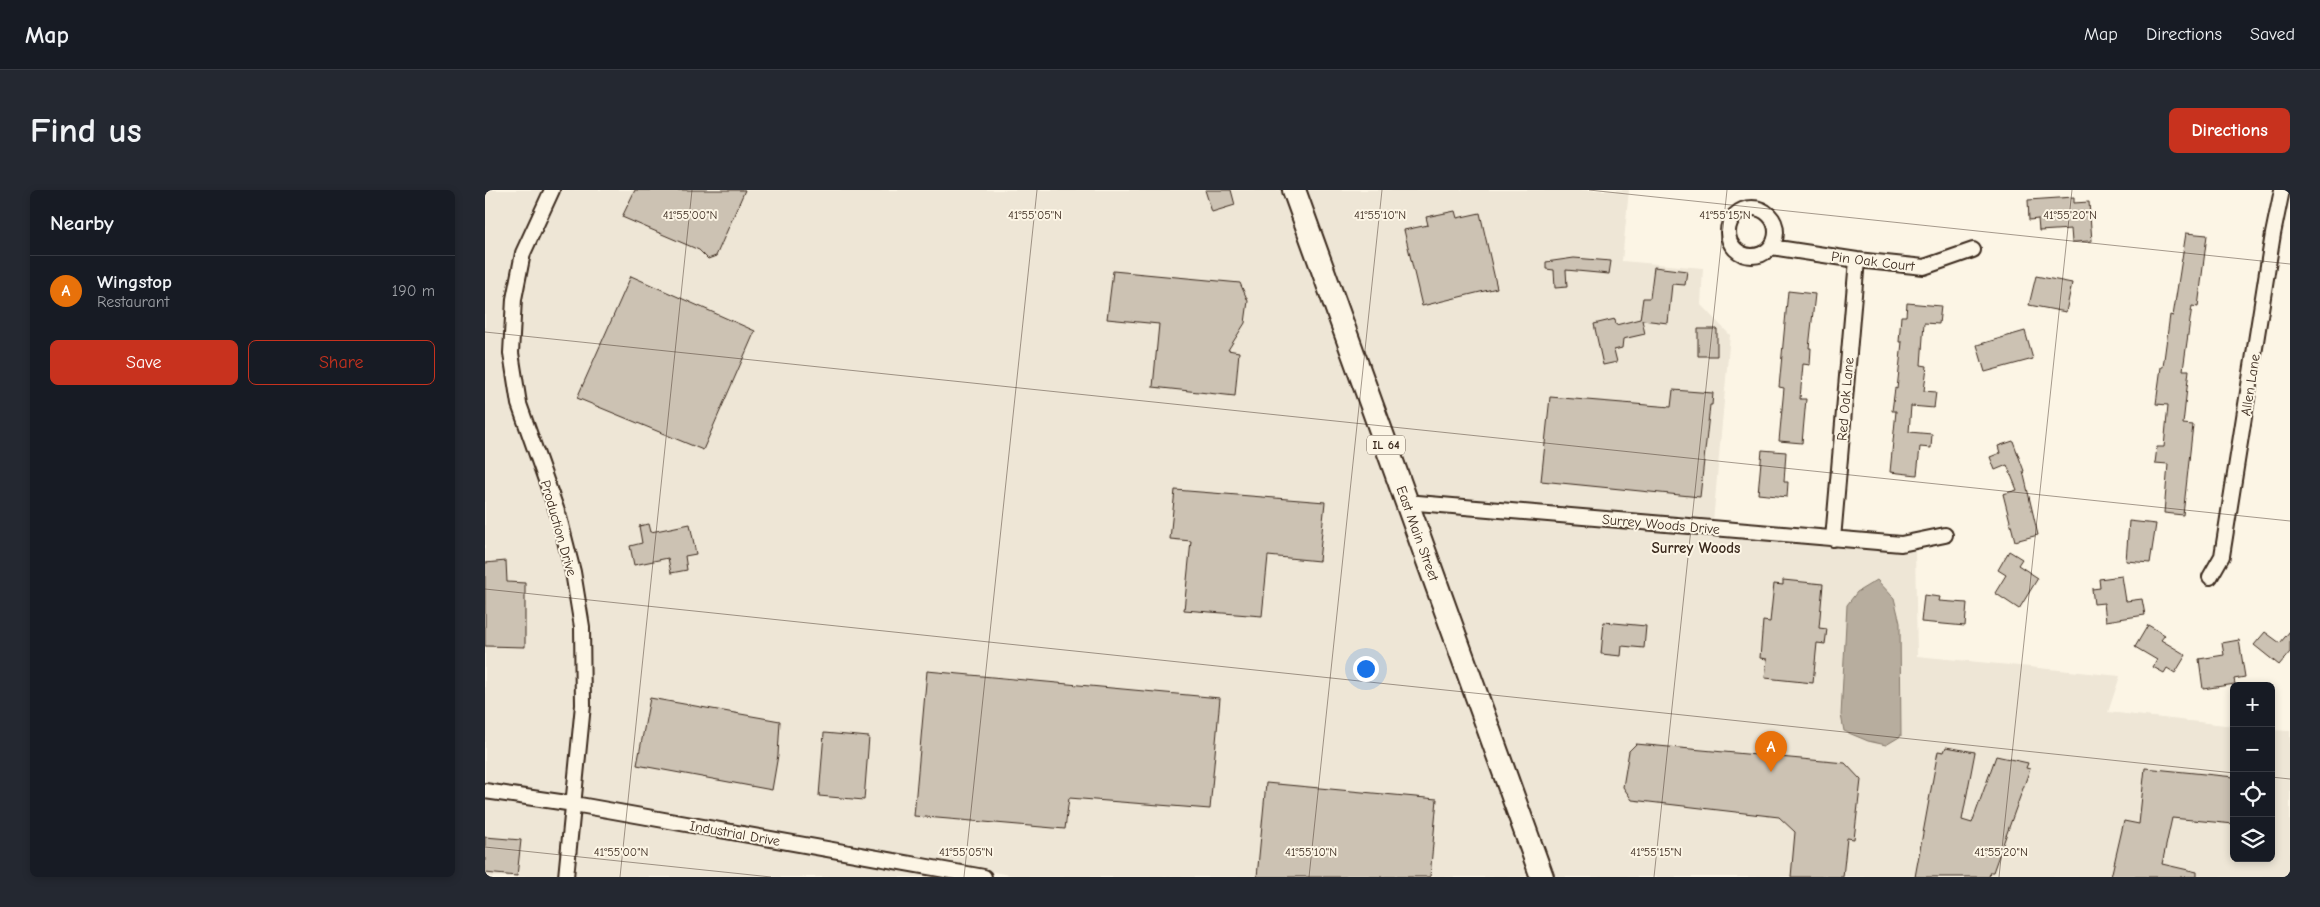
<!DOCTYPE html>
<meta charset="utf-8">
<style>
body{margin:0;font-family:"Comic Neue",sans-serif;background:#242831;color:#f1f3f6}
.controls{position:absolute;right:15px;bottom:15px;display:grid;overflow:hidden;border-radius:8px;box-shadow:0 2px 8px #0003}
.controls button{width:45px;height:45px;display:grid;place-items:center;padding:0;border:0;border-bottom:1px solid #363941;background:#171b24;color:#f1f3f6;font:25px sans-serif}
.you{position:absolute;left:880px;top:478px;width:18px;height:18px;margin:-12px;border:4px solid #fff;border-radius:50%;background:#1a73e8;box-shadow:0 0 0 8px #1a73e833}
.badge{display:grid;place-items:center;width:32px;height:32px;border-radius:50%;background:#c8321e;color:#fff;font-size:16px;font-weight:700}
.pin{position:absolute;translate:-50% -41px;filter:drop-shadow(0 1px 2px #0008)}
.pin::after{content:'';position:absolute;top:26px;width:18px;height:15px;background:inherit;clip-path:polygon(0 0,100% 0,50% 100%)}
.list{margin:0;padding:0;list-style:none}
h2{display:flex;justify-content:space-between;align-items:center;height:65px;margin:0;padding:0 20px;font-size:21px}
h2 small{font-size:16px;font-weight:400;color:#9ea1a6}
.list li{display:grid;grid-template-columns:32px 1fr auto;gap:15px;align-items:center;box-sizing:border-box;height:70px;padding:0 20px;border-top:1px solid #363941}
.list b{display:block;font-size:19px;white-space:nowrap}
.list p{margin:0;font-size:16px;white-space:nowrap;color:#9ea1a6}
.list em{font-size:16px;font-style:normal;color:#9ea1a6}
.actions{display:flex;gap:10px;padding:15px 20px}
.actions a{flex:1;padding:11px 0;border:1px solid #c8321e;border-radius:8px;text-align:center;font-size:18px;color:#c8321e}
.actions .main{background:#c8321e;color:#fff}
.icon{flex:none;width:28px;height:28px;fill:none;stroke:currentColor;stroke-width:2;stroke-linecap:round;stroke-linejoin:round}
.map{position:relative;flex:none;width:1805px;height:687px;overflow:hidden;border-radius:8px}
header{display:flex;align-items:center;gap:30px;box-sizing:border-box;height:70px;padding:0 25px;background:#171b24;border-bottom:1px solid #363941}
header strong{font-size:24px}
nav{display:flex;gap:28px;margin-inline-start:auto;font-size:18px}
.intro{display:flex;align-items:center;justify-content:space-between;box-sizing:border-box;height:120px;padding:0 30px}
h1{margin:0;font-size:35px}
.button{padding:12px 22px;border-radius:8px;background:#c8321e;color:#fff;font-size:18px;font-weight:700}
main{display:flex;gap:30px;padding:0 30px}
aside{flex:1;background:#171b24;border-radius:8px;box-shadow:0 2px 8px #0003}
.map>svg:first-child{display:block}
.built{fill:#eee6d6}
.water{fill:#b7ad9e;stroke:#85796b}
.building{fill:#ccc2b3;stroke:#3b2a1e}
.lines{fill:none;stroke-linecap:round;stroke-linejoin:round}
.street-casing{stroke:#3b2a1e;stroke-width:18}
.primary-casing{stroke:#3b2a1e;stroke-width:26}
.street{stroke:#fcf5e5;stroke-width:14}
.primary{stroke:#fcf5e5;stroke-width:22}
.ticks{fill:none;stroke:#3b2a1e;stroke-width:1;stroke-opacity:0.45}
.labels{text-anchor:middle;stroke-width:4;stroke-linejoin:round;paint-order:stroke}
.shield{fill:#fcf5e5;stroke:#75675a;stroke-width:1}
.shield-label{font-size:12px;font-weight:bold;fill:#3b2a1e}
.street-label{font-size:14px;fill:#3b2a1e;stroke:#fcf5e5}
.neighbourhood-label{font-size:15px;font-weight:bold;fill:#3b2a1e;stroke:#fcf5e5}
.ticks-label{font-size:12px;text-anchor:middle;fill:#3b2a1e;stroke:#fcf5e5;stroke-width:4;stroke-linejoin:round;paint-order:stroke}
</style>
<header>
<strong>Map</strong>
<nav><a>Map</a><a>Directions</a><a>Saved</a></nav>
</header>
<div class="intro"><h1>Find us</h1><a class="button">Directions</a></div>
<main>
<aside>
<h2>Nearby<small></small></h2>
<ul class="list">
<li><span class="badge" style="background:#e8710a">A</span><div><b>Wingstop</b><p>Restaurant</p></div><em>190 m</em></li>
</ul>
<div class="actions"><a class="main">Save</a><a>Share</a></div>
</aside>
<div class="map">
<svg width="1805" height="687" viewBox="0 0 1805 687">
<rect width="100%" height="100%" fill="#fcf5e5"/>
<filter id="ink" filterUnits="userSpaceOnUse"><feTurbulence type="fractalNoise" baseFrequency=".02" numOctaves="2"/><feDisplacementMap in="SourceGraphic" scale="10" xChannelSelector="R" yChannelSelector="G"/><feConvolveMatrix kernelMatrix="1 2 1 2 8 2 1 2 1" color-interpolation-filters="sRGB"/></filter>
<g filter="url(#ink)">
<path class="built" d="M0 0H68L72 2 74 0H799L1051 687H535L391 660 390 676 452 687H0Z
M817 0H1144L1137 71 1218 78 1216 115 1245 145 1228 332 925 306Z
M929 318 1430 359 1432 466 1635 486 1623 522 1749 536V668H1786V540L1805 541V687H1064Z"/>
<path class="water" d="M1392 390 1409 408 1415 433 1416 546 1401 555 1383 551 1359 541 1356 525 1362 415 1372 402Z"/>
<path class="building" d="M150 0H260L231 66 223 69 214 60 137 27Z
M720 0H746L750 15 727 22Z
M1589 7V13L1604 12 1607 51 1587 52 1586 39 1554 41 1553 29 1544 30 1543 10Z
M970 21 972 28 995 23 1012 98 937 116 919 40 943 35 941 27Z
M1701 43 1722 45 1713 117 1707 116 1698 180H1704L1698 234 1708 235 1698 325 1679 323 1683 274 1670 273 1672 257H1679L1683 215 1671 214 1676 177H1678L1685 125 1688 126Z
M1089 68 1126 71 1124 84 1081 80 1082 97 1070 98 1069 80 1061 79V72Z
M1169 77 1202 81 1200 95 1187 94 1183 133 1157 130 1160 144 1138 149 1137 158 1129 160 1132 172 1118 175 1109 134 1130 129 1131 135 1155 129 1158 108H1165Z
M628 81 755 93 763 111 760 133 743 160 754 162 750 206 668 197 674 134 622 129Z
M146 86 270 141 218 260 92 208Z
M1551 86 1587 93 1581 122 1544 115Z
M1303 101 1330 104 1324 158H1326L1325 175 1318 174 1315 209H1321L1317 253 1294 251 1299 198 1294 197Z
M1422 113 1456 116 1454 134 1439 133 1436 175 1442 176 1439 201 1451 202 1449 218 1426 216 1424 242 1447 244 1446 258 1435 257 1432 285 1405 282 1411 221H1407L1410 198 1412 199 1417 152H1414L1416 126H1421Z
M1213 139H1232V166H1213Z
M1540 141 1548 169 1500 182 1492 155Z
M1188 200 1228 203 1227 215H1225L1215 307 1056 291 1065 207 1186 217Z
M1528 251 1539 281H1538L1553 345 1530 351 1518 304 1532 300 1522 275 1510 280 1505 267 1515 263 1513 256Z
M1277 260 1301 262 1299 292H1303L1302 307 1273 304Z
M690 300 840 312 834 371 783 366 777 426 699 420 706 351 685 349Z
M1644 331 1671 334 1665 373 1641 371Z
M164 334 166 342 205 334 211 364 200 366 202 380 186 383 183 368 149 375 145 356 157 353 154 336Z
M1524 361 1537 369 1533 375 1553 388 1534 419 1510 403 1521 385 1513 380Z
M21 371 22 392 40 393V457L0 456V373Z
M1637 386 1641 411 1657 409 1660 425 1621 431 1619 413 1609 414 1607 399 1615 398 1614 389Z
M1298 390 1338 394 1334 438 1342 439 1340 454 1332 453 1328 493 1280 488 1282 469 1275 468 1278 431 1285 432 1289 394 1298 395Z
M1439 405 1455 407 1454 411 1482 413 1480 436 1436 432Z
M1119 432 1161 436 1159 458 1137 456 1136 466 1116 464Z
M1663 435 1680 445 1676 450 1701 465 1690 483 1682 478 1679 483 1668 477 1672 470 1650 457Z
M1805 441V462L1794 475 1769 455 1780 442 1795 453Z
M1754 450 1760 487 1749 489 1750 494 1718 499 1714 469 1739 465 1737 453Z
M442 481 735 508 725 619 584 608 580 639 429 626Z
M165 508 295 531 293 565 287 600 152 575Z
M339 543 384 547 379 610 334 606Z
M1151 554 1360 573 1376 590 1369 649 1362 648 1358 687H1306L1310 642 1294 627 1147 610 1138 597 1144 561Z
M1461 557 1490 562 1477 630 1487 633 1511 566 1543 573 1541 578 1545 579 1508 682H1505L1504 687H1430L1453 561 1459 562Z
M1660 578 1749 587V634L1687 628 1677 674 1712 682V687H1626L1639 631 1654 634Z
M781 593 952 609 945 687H772Z
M0 647 36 650 32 686 0 683Z"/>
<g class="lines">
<g class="street-casing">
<path id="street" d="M67 0 38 63 29 109 26 163 34 214 74 327 88 382 97 437 98 515 81 687
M1243 42a24 24 0 1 1 48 0a24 24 0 1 1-48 0Z
M1286 57 1372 70 1439 77 1488 60
M921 312 1416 354 1460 345
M1348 349 1372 70
M1725 387 1737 366 1788 44 1797 0
M0 601 89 614 499 687"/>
</g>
<g class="primary-casing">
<g id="primary">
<path id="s1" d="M809 0 1057 687"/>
</g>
</g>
<use href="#street" class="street"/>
<use href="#primary" class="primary"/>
</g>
</g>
<path class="ticks" d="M1104 0 1805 74M0 142 1805 331M0 399 1749 583M1786 587 1805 589M0 657 286 687M135 687 207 0M479 687 552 0M824 687 897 0M1169 687 1242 0M1514 687 1587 0"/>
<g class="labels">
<rect class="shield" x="882" y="245.5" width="38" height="19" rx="4"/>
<g class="shield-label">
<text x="901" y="259">IL 64</text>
</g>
<g class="street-label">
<text transform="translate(1388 71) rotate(7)" y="5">Pin Oak Court</text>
<text transform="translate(1765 195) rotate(-81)" y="5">Allen Lane</text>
<text transform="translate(1360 209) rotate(-85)" y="5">Red Oak Lane</text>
<text transform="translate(1176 334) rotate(5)" y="5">Surrey Woods Drive</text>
<text transform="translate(74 338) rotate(74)" y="5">Production Drive</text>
<text dy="5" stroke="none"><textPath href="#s1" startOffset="365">East Main Street</textPath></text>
<text transform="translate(250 643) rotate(10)" y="5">Industrial Drive</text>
</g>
<g class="neighbourhood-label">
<text x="1211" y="363">Surrey Woods</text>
</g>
</g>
<g class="ticks-label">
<text x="205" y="29">41°55'00"N</text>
<text x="550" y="29">41°55'05"N</text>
<text x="895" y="29">41°55'10"N</text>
<text x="1240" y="29">41°55'15"N</text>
<text x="1585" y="29">41°55'20"N</text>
<text x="136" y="666">41°55'00"N</text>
<text x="481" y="666">41°55'05"N</text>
<text x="826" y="666">41°55'10"N</text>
<text x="1171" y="666">41°55'15"N</text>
<text x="1516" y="666">41°55'20"N</text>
</g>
</svg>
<div class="controls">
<button>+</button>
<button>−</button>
<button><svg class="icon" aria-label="locate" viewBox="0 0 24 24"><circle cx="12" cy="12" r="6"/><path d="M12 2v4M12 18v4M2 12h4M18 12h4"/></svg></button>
<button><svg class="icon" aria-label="layers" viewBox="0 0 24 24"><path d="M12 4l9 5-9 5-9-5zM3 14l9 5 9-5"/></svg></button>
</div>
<div class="you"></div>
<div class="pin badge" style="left:1286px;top:582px;background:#e8710a">A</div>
</div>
</main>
